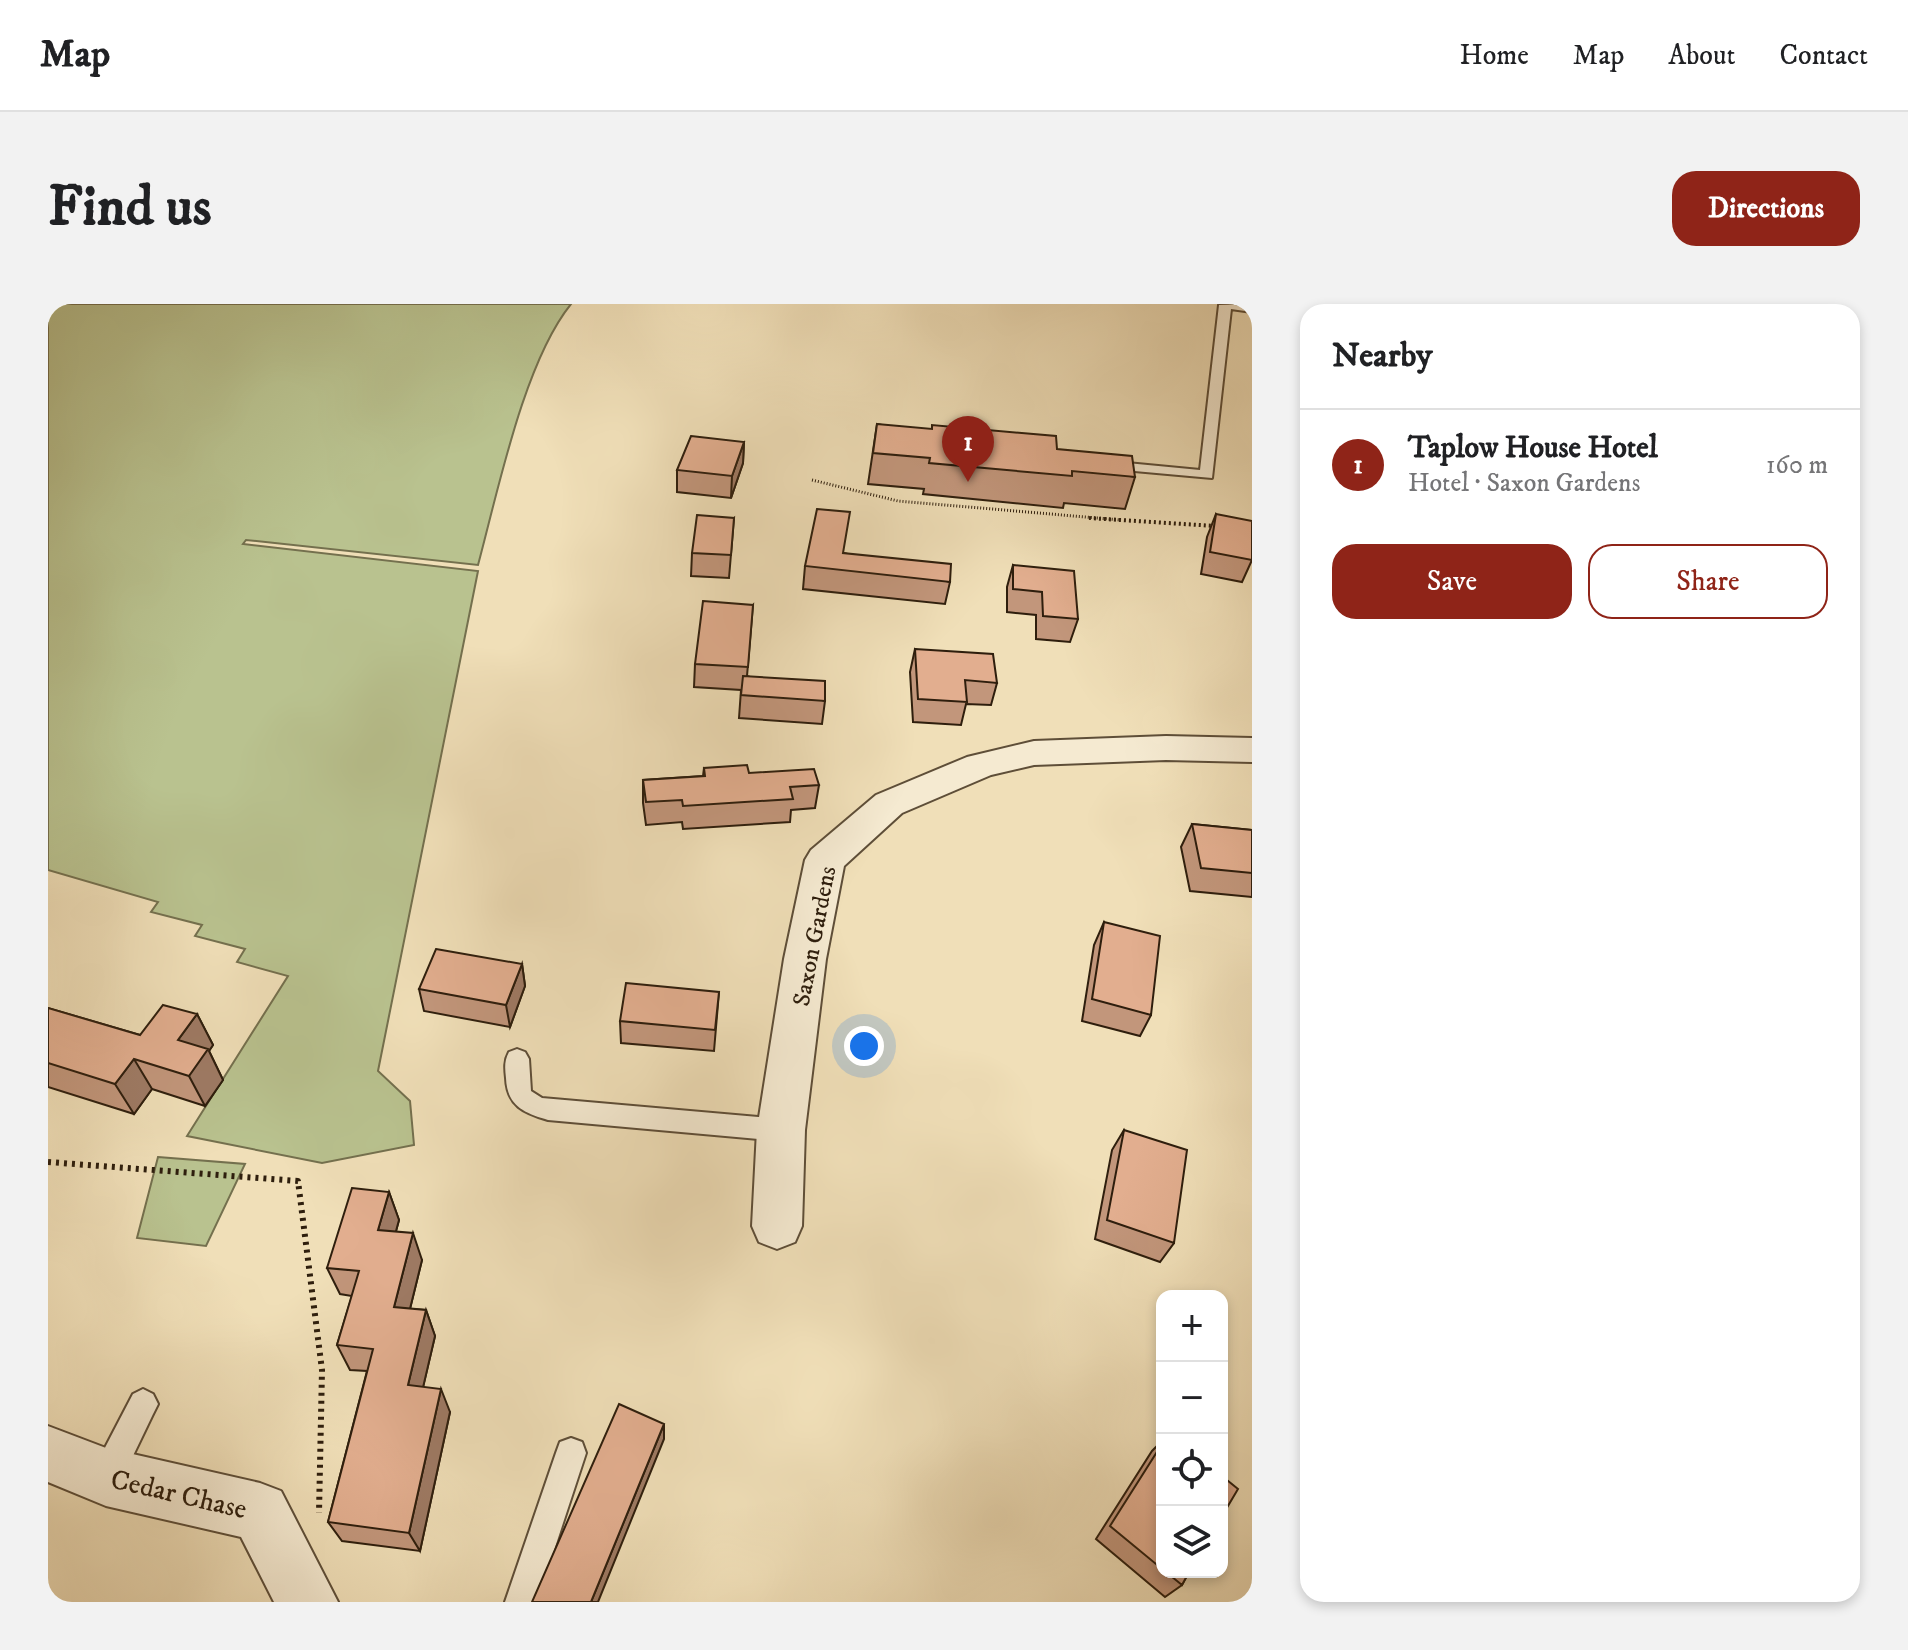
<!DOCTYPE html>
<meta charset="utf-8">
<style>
body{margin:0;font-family:"IM FELL DW Pica",serif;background:#f2f2f2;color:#202124}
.controls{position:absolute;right:24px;bottom:24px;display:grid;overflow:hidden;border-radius:16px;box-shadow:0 4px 12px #0003}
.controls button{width:72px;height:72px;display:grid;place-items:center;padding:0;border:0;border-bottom:2px solid #e0e0e0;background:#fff;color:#202124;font:40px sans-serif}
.you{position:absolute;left:816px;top:742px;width:28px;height:28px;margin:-20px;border:6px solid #fff;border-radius:50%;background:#1a73e8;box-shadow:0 0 0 12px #1a73e833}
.badge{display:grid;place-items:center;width:52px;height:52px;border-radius:50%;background:#8f2418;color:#fff;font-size:26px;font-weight:700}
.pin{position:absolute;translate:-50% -66px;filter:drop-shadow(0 2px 4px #0008)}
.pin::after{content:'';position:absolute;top:42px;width:28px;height:24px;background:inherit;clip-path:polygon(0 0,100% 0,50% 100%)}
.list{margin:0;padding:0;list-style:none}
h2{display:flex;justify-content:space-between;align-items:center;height:104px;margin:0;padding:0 32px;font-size:34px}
h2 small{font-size:26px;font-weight:400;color:#757577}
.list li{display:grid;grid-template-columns:52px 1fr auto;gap:24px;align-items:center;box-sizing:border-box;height:112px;padding:0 32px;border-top:2px solid #e0e0e0}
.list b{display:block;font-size:30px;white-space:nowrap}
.list p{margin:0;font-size:26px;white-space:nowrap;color:#757577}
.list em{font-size:26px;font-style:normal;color:#757577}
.actions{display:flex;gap:16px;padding:24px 32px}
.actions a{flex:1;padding:18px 0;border:2px solid #8f2418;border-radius:24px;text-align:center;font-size:28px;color:#8f2418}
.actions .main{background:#8f2418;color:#fff}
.icon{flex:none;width:44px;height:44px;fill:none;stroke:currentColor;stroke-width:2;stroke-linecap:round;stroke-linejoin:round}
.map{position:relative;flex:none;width:1204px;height:1298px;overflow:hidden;border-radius:24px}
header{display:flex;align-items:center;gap:48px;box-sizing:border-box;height:112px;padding:0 40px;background:#fff;border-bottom:2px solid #e0e0e0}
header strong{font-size:38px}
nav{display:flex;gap:44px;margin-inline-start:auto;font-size:28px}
.intro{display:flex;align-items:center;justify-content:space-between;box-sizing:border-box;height:192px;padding:0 48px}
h1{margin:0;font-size:56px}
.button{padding:20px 36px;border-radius:24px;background:#8f2418;color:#fff;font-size:28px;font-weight:700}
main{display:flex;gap:48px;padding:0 48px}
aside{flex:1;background:#fff;border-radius:24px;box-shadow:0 4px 12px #0003}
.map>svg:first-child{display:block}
.green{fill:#b9c28f;stroke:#74704e;stroke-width:2}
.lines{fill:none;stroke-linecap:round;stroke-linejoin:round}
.service-casing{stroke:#5e4e38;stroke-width:4}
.minor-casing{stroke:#5e4e38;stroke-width:4}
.path-far2{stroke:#2e1e0d;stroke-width:3;stroke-dasharray:1 2;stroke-linecap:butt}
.path-far1{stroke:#2e1e0d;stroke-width:4;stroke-dasharray:2 3;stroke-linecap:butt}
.path{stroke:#2e1e0d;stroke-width:6;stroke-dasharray:3 5;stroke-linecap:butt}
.service{fill:#f5ead1;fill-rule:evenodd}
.minor{fill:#f5ead1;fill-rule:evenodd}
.wall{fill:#c2967b;stroke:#2e1e0d;stroke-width:2}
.shaded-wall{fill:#9e7a64;stroke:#2e1e0d;stroke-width:2}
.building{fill:#e2ae8f;stroke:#2e1e0d;stroke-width:2}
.labels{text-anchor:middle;stroke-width:6;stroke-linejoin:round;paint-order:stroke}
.street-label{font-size:24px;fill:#2e1e0d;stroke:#f5ead1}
.near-street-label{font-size:28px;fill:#2e1e0d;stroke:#f5ead1}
</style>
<header>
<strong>Map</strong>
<nav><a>Home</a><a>Map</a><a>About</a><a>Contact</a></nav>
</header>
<div class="intro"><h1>Find us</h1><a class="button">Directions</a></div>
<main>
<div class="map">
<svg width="1204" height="1298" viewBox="0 0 1204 1298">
<rect width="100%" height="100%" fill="#f0dfb8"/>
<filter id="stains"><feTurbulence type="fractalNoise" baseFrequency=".0025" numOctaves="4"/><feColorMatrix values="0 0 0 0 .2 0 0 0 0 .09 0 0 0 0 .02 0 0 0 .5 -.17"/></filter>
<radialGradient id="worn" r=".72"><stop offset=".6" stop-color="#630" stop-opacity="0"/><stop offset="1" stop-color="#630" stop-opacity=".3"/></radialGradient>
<path class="green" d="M0 0H523C476 58 450 187 430 261L198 236 195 240 430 267 330 767 362 797 366 841 274 859 139 832 240 672 189 658 197 645 147 632 154 621 103 608 110 598 0 566Z
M110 853 197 860 158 942 89 934Z"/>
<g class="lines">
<g class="service-casing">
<path id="service" d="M1204 0V8L1183 5 1164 174 1053 164V158L1058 157 1152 166 1171 1Z
M469 745 477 748 481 755 483 787 494 794 733 815 742 818 745 826 742 834 733 837 500 816C476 809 459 802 458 774 457 765 456 757 461 748Z
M95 1085 105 1090 110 1100 105 1110 70 1183 59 1187 48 1183 44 1172 48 1161 85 1090Z
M523 1134 534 1138 538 1149 489 1298H457L508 1149 512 1138Z"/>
</g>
<g class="minor-casing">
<path id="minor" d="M1118 432 1204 434V458L1118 456 986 461 943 471 854 509 796 562 778 655 757 826 754 922 747 938 729 945 711 938 704 922 709 826 736 655 757 556 763 546 828 491 919 453 986 437Z
M0 1122 58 1144 212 1179 233 1187 290 1298H226L193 1233 58 1202 0 1178Z"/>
</g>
<path class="path-far2" d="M764 176 850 197 1073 216"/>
<path class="path-far1" d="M1041 214 1167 222"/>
<path class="path" d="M0 858 250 877 274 1066 271 1209"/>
<use href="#service" class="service"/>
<use href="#minor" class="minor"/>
</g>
<path class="wall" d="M829 120 1087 173 1077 205 1016 199 1015 204 875 190 876 185 820 180Z
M696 138 695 159 683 194 629 188V166Z
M1168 210 1204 256 1194 278 1153 270 1159 233Z
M686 214 681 274 643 272 644 249Z
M796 249 902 278 897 300 755 285 757 262Z
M965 261 1030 315 1022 338 988 335V311L959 308V283Z
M705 301 699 372 777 397 774 420 691 414 693 386 646 383 647 360Z
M867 345 949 379 943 401 918 400 913 421 865 418 862 368Z
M656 464 771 481 767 504 743 506 742 518 635 525 634 518 598 521 595 499V476L655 472Z
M1144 520 1204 526V593L1142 587 1133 543Z
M1056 618 1103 711 1092 732 1034 717 1046 641Z
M474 660 477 682 462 723 376 707 371 685Z
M671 688 666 747 573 739 572 717Z
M0 704 92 731 149 710 165 741 161 747 175 776 157 802 104 785 86 810 0 783Z
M1076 826 1126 939 1112 958 1047 935 1064 846Z
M341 888 351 916 348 927 374 956 362 1005 378 1006 387 1032 375 1083 402 1108 372 1247 294 1237 280 1218 319 1067 302 1066 289 1041 304 992 292 990 279 964Z
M1114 1137V1268H1141L1134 1281 1117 1293 1048 1235 1104 1147Z"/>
<path class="shaded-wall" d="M696 138 695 159 683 194 684 172Z
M474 660 477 682 462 723 458 701Z
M149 710 165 741 161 747 175 776 157 802 141 772 130 736Z
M86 755 104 785 86 810 67 780Z
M341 888 351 916 341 953 330 926Z
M365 929 374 956 356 1029 346 1003Z
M378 1006 387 1032 370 1105 360 1081Z
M393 1085 402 1108 372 1247 361 1229Z
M616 1120V1135L550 1298H543Z"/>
<path class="building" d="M829 120 884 125V121L1008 132 1009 145 1084 152 1087 173 1024 167V172L881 159 882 154 825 149Z
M643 132 696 138 684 172 629 166Z
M769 205 802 208 795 249 903 260 902 278 757 262Z
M1168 210 1204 217V256L1162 248Z
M649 211 686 214 683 251 644 249Z
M965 261 1026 267 1030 315 995 312 994 288 965 285Z
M655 297 705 301 700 363 647 360Z
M867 345 945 350 949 379 917 376 919 398 870 395Z
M695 372 777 377V397L693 391Z
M699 461 701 469 766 465 771 481 742 483 745 495 635 502 634 496 598 498 595 476 657 472 656 464Z
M1144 520 1204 526V569L1153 564Z
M1056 618 1112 632 1103 711 1044 695Z
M388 645 474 660 458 701 371 685Z
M578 679 671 688 667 726 572 717Z
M115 701 149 710 130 736 160 745 141 772 86 755 67 780 0 759V704L92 731Z
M1076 826 1139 846 1126 939 1059 916Z
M304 884 341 888 330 926 365 929 346 1003 378 1006 360 1081 393 1085 361 1229 280 1218 325 1045 289 1041 311 967 279 964Z
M571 1100 616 1120 543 1298H484Z
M1114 1140V1265L1062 1222Z
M1174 1172 1190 1185 1174 1212Z
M1118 1268H1141L1134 1281Z"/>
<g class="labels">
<g class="street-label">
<text transform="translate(766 632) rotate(-79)" y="8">Saxon Gardens</text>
</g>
<g class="near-street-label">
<text transform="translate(131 1189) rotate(13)" y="10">Cedar Chase</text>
</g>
</g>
<rect width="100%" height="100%" filter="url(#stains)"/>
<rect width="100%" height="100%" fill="url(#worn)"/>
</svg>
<div class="controls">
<button>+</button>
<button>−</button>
<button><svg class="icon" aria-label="locate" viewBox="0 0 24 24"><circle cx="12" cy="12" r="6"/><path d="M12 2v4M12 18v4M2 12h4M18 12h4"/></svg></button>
<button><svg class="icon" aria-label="layers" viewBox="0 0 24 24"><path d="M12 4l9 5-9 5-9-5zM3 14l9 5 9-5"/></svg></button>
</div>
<div class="you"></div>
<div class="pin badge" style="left:920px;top:178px">1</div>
</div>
<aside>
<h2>Nearby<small></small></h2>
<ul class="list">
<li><span class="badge">1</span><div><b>Taplow House Hotel</b><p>Hotel · Saxon Gardens</p></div><em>160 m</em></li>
</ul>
<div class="actions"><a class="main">Save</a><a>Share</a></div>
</aside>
</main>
